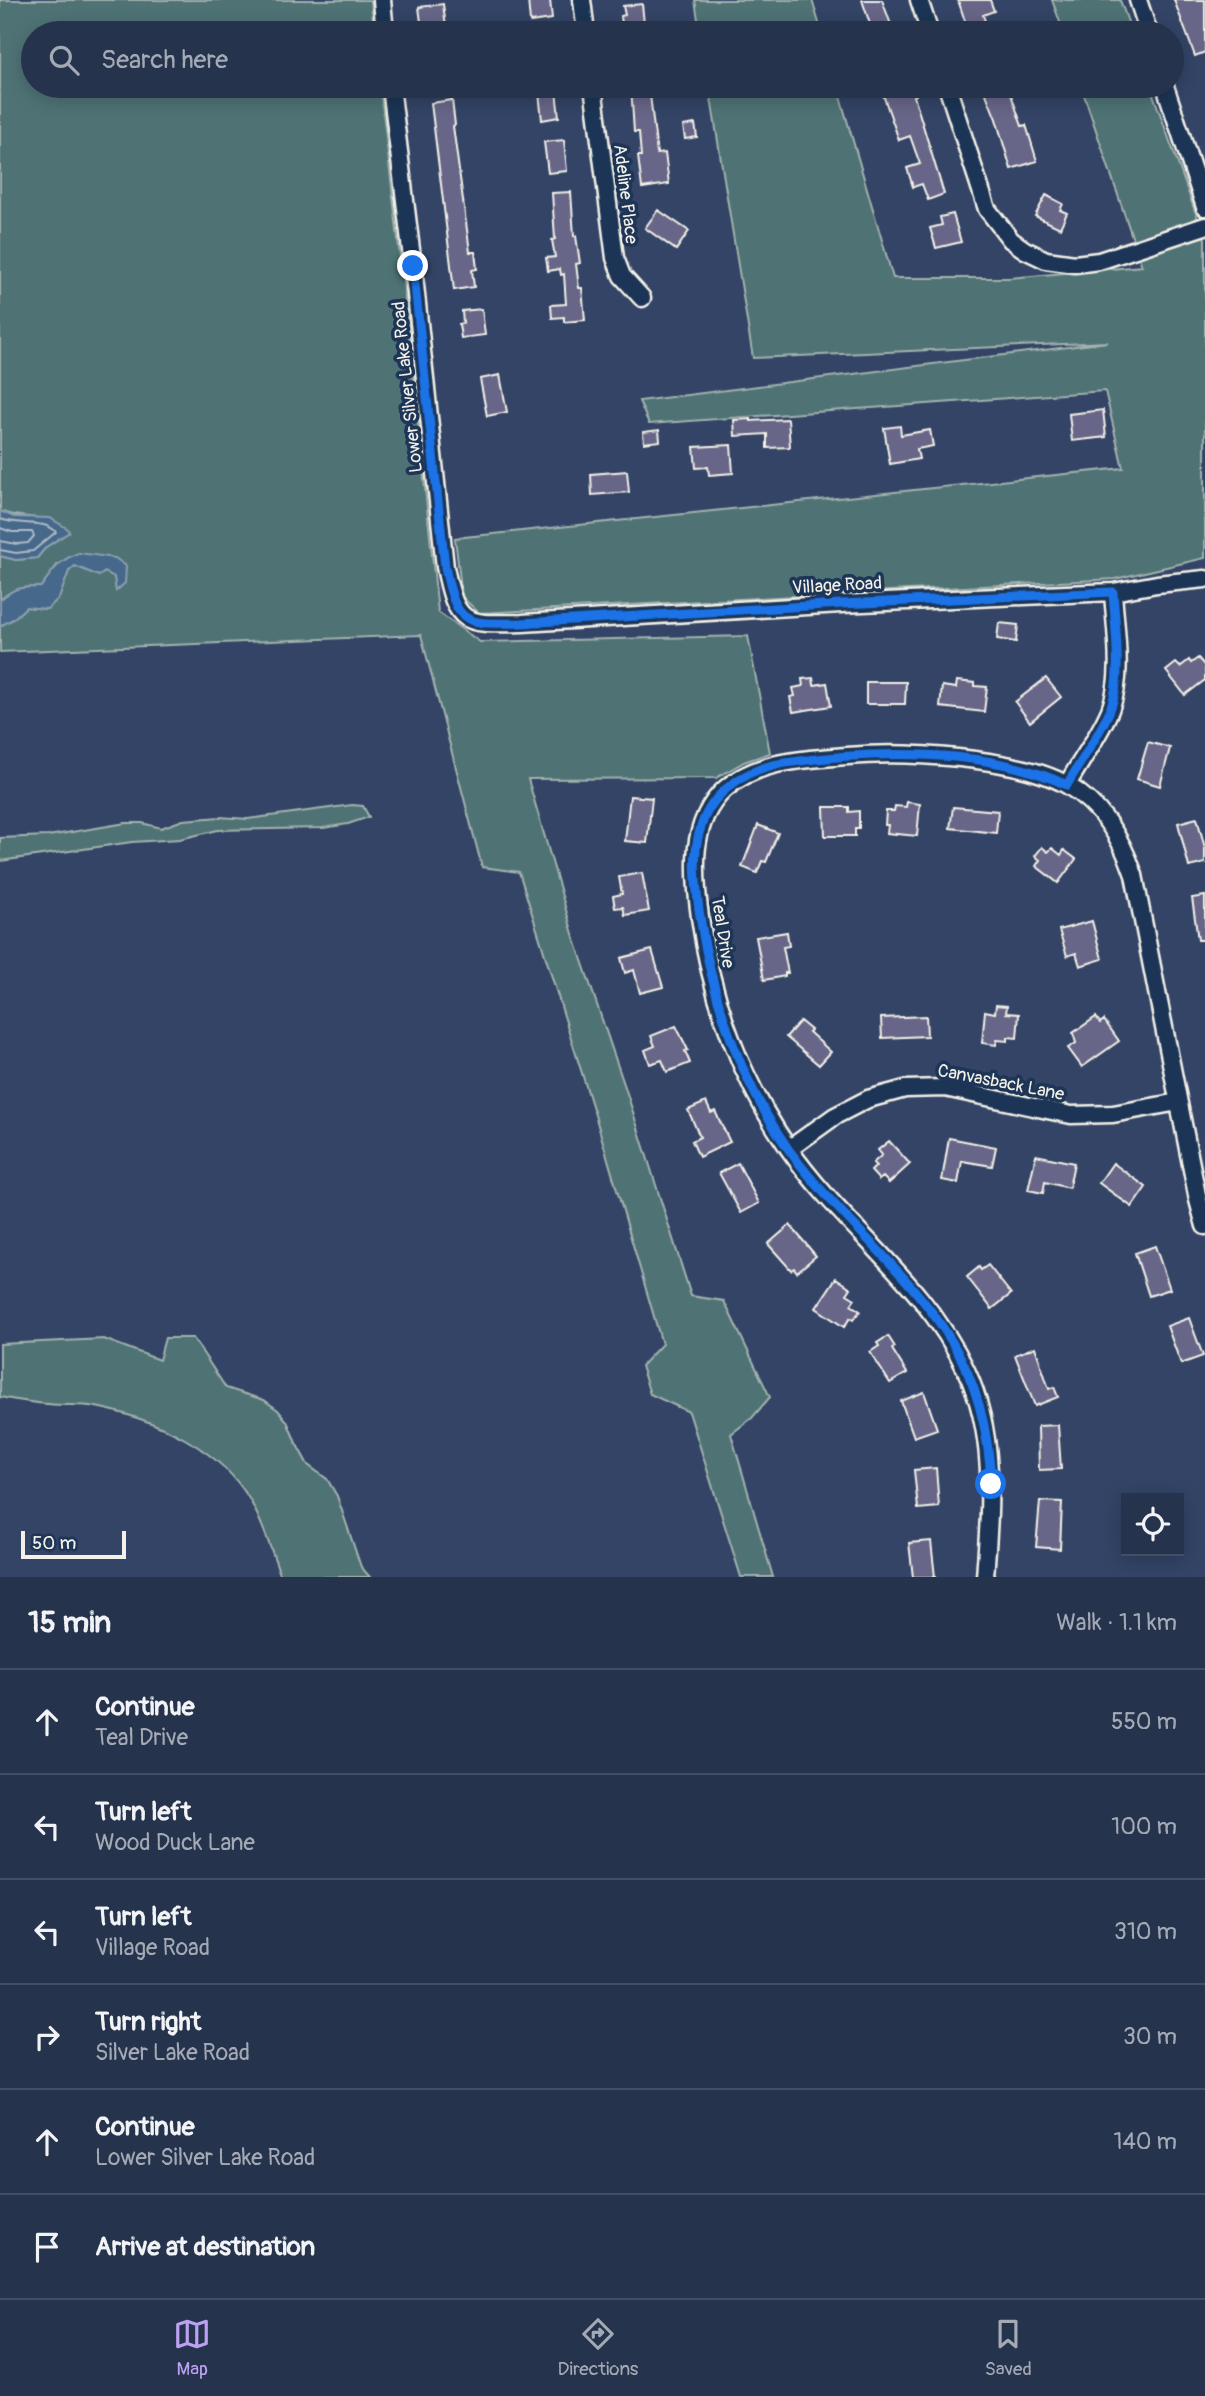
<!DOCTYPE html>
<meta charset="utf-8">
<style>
body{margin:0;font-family:Pangolin,sans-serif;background:#323f56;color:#f1f3f6}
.controls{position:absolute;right:21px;bottom:21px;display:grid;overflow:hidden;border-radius:0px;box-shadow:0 4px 18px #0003}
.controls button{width:63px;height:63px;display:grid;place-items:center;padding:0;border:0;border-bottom:2px solid #424e64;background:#26334c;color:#f1f3f6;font:35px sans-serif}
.scale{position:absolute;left:21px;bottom:18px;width:105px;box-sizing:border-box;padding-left:7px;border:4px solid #f4f1e8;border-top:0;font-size:19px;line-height:24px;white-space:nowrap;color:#f4f1e8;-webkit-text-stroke:5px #1d3557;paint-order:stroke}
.stop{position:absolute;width:21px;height:21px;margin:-16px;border:5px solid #1a73e8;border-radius:50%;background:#fff}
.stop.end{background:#1a73e8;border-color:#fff;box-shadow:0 2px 7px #0008}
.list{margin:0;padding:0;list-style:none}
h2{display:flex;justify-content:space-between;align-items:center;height:91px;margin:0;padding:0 28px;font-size:30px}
h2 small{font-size:23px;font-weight:400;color:#a4aab5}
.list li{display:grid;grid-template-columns:46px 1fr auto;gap:21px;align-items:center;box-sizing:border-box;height:105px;padding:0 28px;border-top:2px solid #424e64}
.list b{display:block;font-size:26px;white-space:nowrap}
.list p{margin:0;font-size:23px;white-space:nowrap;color:#a4aab5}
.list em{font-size:23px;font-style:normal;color:#a4aab5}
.icon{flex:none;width:38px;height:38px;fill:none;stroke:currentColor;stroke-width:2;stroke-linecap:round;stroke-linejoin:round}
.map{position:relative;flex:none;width:1205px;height:1577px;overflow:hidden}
.search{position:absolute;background:#26334c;box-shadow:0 4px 18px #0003;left:21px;right:21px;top:21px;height:77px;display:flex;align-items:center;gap:18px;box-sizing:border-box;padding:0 24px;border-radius:38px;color:#a4aab5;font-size:26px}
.sheet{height:721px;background:#26334c}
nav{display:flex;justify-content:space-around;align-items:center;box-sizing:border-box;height:98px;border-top:2px solid #424e64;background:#26334c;font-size:19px;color:#a4aab5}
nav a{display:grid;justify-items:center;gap:4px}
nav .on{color:#bca0f2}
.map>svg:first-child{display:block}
.green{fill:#4f7375;stroke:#a2b2ae;stroke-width:2}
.water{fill:#45678b;stroke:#8b9eb0;stroke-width:2}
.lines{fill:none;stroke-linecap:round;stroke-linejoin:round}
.shore{stroke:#aebac3;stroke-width:2}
.building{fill:#676688;stroke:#f4f1e8;stroke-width:2}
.minor-casing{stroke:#f4f1e8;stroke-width:21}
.minor{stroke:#1d3557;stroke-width:16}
.route{stroke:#1a73e8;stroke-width:9}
.labels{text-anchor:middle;stroke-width:7;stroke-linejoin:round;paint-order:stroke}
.street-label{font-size:18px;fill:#f4f1e8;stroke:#1d3557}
</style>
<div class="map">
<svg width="1205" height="1577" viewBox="0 0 1205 1577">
<rect width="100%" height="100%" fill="#346"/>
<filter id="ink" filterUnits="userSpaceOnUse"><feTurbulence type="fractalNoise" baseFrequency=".0143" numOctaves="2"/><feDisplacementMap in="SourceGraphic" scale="14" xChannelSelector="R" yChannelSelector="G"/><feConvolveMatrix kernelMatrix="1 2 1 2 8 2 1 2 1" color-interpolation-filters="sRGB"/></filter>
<g filter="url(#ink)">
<path class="green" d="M0 0H371L374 33H33V86H380L405 298 438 612 480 642 748 636 770 753 744 762 716 778 528 779 573 934 626 1090 691 1296 724 1301 770 1397 752 1418 731 1434 773 1577H741L689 1412 650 1394 641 1366 662 1344 595 1115 519 872 482 867 421 635 0 652V626L13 619 26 607 47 609 59 598 69 571 75 566 99 575 105 572 114 576 116 590 122 585 126 566C102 549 85 558 58 564L41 587C23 587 13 588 0 600V556L16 560 37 558 46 547 69 532C45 511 26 522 0 511Z
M695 0H812L822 33H700Z
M1052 0H1120L1132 33H1064Z
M709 86H837L893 278H1009L1142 266 1081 86H1150L1205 239V558L1115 579 479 613 462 597 455 538 1123 468 1105 391 649 424 639 401 1108 342 753 358Z
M352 805 363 806 369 817 348 824 323 828 218 830 180 839 132 842 0 861V838L48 836 126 823H142L161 828 183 820 220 817 248 819Z
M165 1338H193L226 1388 264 1400 278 1410 287 1421 296 1443 308 1465 327 1479 337 1496 361 1567 370 1577H281C272 1552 264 1526 251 1502 221 1448 155 1419 96 1407 80 1404 64 1406 48 1404 32 1403 16 1400 0 1397V1344L104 1339 159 1360Z"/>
<path class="water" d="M0 511 14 517 50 518 68 529 69 532 46 547 37 558 16 560 0 556Z
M79 553 115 558 126 566 125 583 116 591 114 577 105 572 99 576 75 566 69 571 59 598 47 609 26 607 13 619 0 626V600C15 587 21 587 41 587 52 571 60 559 79 553Z"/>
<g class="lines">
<path class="shore" d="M0 519C18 526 45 519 56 532L33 551 16 553 0 550
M0 528 12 532H32L34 536 28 543 17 544 0 541"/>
</g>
<path class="building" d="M528 0H550L552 19 530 22Z
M862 0H882L894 33H873Z
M958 0H990L994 11 983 15 989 33H969Z
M1174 0H1205V52L1195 56Z
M443 4 446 27 422 30 419 7Z
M642 4 645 33H623L621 16 625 15 623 6Z
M631 86H649L657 154 665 153 669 184 642 188 638 156H641L639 132H634Z
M880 86H913L916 95 914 96 944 194 928 200 922 184 913 187 907 168 920 164 910 136 899 140Z
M994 86H1008L1022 126 1026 125 1037 161 1011 169 996 119 984 89Z
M556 91 559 117 542 120 539 93Z
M452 100 455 125 453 126 470 252H475L477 269 472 270 474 287 454 290 431 103Z
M695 124 697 137 685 139 683 126Z
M564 140 567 171 548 173 544 142Z
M571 192 574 236H576L580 263 576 264 579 288H582L585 320 564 322V317L552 318 551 305 566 304 564 274 561 275 560 269 548 271 546 258 555 257 552 240 555 239 552 193Z
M1046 195 1063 204 1060 210 1067 213 1060 228 1035 216Z
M658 210 689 231 676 250 645 228Z
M953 214 961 242 936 248 930 228 942 225 940 217Z
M482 309 485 335 461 338 459 324 463 323 462 311Z
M500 375 507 412 487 416 480 379Z
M1103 410 1106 437 1072 441 1069 414Z
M751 419V421L788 419 790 447 767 448V434L735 436 734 420Z
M900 426 901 435 930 430 933 446 917 449 919 459 890 464 884 428Z
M659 430 660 441 644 443 643 432Z
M731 445 733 473 709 475 708 467 696 468 694 447Z
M627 471 629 492 592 495 591 474Z
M999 623 1018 625 1016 642 997 639Z
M1198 658 1205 666V680L1185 695 1166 671 1176 663 1180 667 1189 660 1191 663Z
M813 678 814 685 827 683 831 706 793 712 790 697 795 696 793 688 803 686 802 679Z
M1046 678 1061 697 1030 722 1015 702Z
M957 681 975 683V686L987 687 984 712 940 707 942 686 956 688Z
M866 682H906L905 704H866Z
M1148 742 1170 748 1160 786 1137 779Z
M630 796 652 798 647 843 625 841Z
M907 802 920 804 917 836 887 833 888 825H885L886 811H894L895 806 906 807Z
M824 807H849V812L859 811V828H855V836H825Z
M953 807 998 811 996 833 950 828Z
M1197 818 1205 848V863L1189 867 1178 823Z
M758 825 778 833 766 862 762 861 757 873 742 867Z
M1042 847 1048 852 1052 848 1061 855 1064 850 1076 859 1058 883 1036 866 1040 860 1035 856Z
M642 873 649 911 625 915 623 907 615 908 613 896 622 894 619 877Z
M1205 896V940H1198L1192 898Z
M1092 921 1102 959 1080 966 1076 953 1067 956 1059 930Z
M787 932 789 946 783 947 788 973H785V976L764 980 756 937Z
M652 950 663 987 640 993 634 970 625 973 621 958Z
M996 1005 1007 1006 1006 1013 1019 1014 1017 1038 1008 1037V1041L997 1040 996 1045 982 1043 985 1011 995 1013Z
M926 1016 927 1036 882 1038 881 1018Z
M1096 1017 1100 1023 1104 1020 1119 1041 1082 1067 1068 1048 1076 1043 1073 1033Z
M800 1021 811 1030 809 1032 831 1052 819 1065 786 1037Z
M676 1026 688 1050 685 1051 690 1063 667 1072 662 1060 650 1064 645 1050 655 1046 651 1036Z
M706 1102 711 1113 715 1111 730 1142 699 1157 692 1141 700 1137 688 1110Z
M949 1138 996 1147 992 1166 962 1161 958 1183 942 1180Z
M889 1141 910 1164 889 1183 883 1177 879 1180 871 1171 876 1166 873 1163 882 1155 878 1150Z
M1036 1155 1074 1163 1069 1188 1045 1182 1043 1193 1028 1190Z
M738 1163 759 1203 741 1213 719 1173Z
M1113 1163 1146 1187 1132 1207 1099 1183Z
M790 1225 816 1256 797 1272 794 1268 791 1270 768 1244Z
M1155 1246 1170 1289 1149 1296 1135 1253Z
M988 1265 1011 1294 992 1309 967 1277 979 1267 981 1270Z
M836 1278 851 1288 847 1294 855 1299 851 1305 860 1311 853 1320 850 1318 844 1327 816 1308Z
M1189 1318 1203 1356 1181 1364 1167 1326Z
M888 1336 895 1347 892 1349 907 1373 890 1383 870 1352 879 1346 877 1343Z
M1035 1347 1049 1389 1054 1387 1058 1397 1035 1406 1015 1355Z
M924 1392 937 1429 914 1437 901 1401Z
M1058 1425 1061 1469 1039 1470 1038 1426Z
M936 1468 939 1507 918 1509 914 1470Z
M1040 1501 1062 1502 1060 1549 1036 1547Z
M931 1541 935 1577H913L909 1543Z"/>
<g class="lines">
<g class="minor-casing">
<path id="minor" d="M382 0 385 33
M582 0 586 33
M919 0 930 33
M1138 0 1149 33
M391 86 413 266 445 567C457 627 465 624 522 623L841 604 1113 592 1157 584 1205 579
M593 86 615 258 622 276 642 298
M947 86 987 209 1011 240 1025 250 1046 260 1075 264 1099 261 1205 226
M1165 86 1205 207
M1067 785C1081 760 1099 736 1110 710 1124 675 1115 628 1113 592
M789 1149 835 1116 868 1099 905 1089 945 1088 1071 1115 1113 1114 1178 1102
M985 1577C990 1507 997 1436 966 1370 926 1283 843 1227 789 1149 741 1080 711 999 700 917 694 873 689 822 725 789 758 760 806 759 847 756 904 751 1018 757 1067 785 1101 805 1122 839 1134 875L1198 1200 1205 1226"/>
</g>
<use href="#minor" class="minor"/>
</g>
</g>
<g class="lines" filter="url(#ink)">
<path class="route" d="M413 266 445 567C457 627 465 624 522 623L841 604 1113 592C1115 627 1123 677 1110 710 1099 736 1081 760 1067 785 987 747 870 751 785 763 747 768 710 792 700 830 692 855 696 885 699 910 711 995 739 1079 789 1150 838 1218 909 1270 952 1342 978 1385 989 1434 991 1484"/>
</g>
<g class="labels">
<g class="street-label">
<text transform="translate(626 194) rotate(83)" y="6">Adeline Place</text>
<text transform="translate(407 387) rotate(-96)" y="6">Lower Silver Lake Road</text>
<text transform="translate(837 585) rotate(-3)" y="6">Village Road</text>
<text transform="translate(723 932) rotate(81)" y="6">Teal Drive</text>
<text transform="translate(1001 1082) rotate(11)" y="6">Canvasback Lane</text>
</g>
</g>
</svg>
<div class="controls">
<button><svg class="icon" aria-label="locate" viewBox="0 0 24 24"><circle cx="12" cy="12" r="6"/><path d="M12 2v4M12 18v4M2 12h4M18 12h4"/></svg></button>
</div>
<div class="scale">50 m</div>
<div class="stop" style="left:991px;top:1484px"></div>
<div class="stop end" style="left:413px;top:266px"></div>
<div class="search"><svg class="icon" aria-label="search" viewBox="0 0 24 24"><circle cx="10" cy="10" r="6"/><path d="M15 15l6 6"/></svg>Search here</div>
</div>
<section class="sheet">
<h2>15 min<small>Walk · 1.1 km</small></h2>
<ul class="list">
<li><svg class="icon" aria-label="ahead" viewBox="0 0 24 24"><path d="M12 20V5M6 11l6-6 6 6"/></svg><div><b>Continue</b><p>Teal Drive</p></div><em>550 m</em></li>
<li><svg class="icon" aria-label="left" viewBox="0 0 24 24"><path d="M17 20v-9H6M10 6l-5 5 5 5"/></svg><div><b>Turn left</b><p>Wood Duck Lane</p></div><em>100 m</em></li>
<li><svg class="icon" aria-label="left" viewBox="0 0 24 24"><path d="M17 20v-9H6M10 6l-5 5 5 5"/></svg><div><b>Turn left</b><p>Village Road</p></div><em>310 m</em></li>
<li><svg class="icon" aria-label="right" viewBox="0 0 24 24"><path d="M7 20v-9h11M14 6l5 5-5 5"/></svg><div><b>Turn right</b><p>Silver Lake Road</p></div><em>30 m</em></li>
<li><svg class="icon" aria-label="ahead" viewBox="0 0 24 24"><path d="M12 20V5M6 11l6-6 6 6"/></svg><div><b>Continue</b><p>Lower Silver Lake Road</p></div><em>140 m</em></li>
<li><svg class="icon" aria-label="arrive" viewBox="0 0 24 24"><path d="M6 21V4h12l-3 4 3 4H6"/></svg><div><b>Arrive at destination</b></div></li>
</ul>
</section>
<nav>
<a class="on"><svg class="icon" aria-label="map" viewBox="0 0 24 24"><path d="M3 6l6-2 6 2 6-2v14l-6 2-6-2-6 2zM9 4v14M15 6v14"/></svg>Map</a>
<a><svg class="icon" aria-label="directions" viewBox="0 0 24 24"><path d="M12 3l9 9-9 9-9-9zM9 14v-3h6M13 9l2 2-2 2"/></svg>Directions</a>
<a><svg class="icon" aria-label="saved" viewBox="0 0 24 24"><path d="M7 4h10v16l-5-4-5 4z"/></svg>Saved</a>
</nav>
